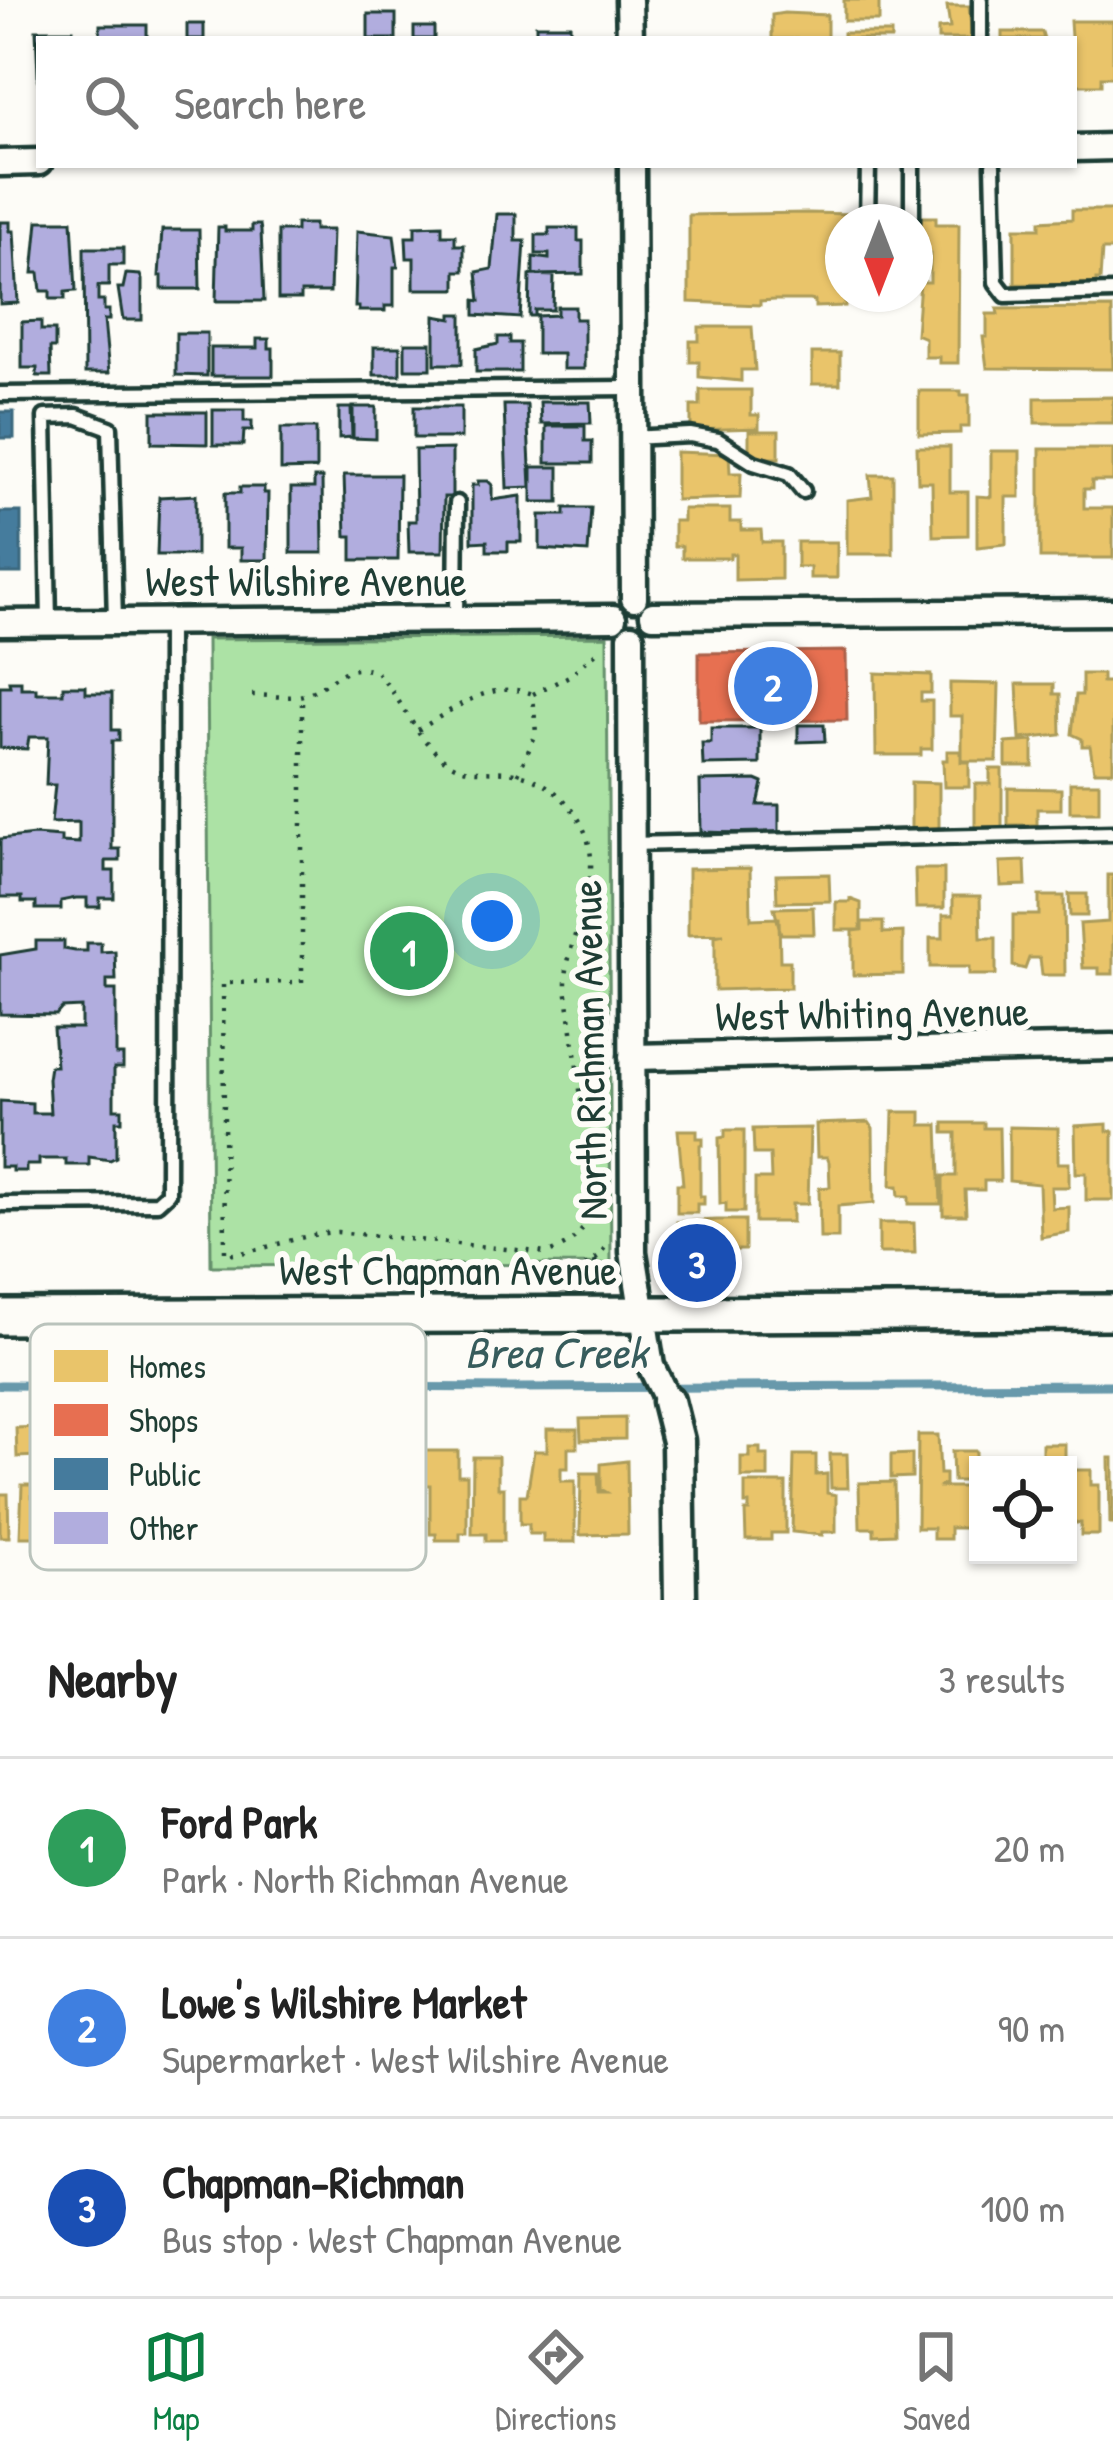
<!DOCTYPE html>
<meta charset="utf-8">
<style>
body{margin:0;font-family:"Patrick Hand",sans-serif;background:#f6f6f6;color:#222}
.controls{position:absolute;right:36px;bottom:36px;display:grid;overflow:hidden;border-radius:0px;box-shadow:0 3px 9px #0004}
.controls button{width:108px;height:108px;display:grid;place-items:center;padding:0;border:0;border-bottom:3px solid #e0e0e0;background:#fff;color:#222;font:60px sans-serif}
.compass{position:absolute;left:825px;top:204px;width:108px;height:108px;border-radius:50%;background:#fff;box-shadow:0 3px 9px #0004;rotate:180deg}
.you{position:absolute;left:492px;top:921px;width:42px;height:42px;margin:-30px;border:9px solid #fff;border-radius:50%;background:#1a73e8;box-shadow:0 0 0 18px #1a73e833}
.badge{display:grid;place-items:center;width:78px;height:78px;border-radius:50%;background:#0b8043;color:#fff;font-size:39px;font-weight:700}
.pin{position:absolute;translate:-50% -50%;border:6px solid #fff;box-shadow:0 3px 12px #0006}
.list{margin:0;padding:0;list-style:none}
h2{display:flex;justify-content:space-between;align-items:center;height:156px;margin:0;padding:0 48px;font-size:51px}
h2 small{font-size:39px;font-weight:400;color:#767676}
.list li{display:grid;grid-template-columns:78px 1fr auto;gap:36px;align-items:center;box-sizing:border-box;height:180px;padding:0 48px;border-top:3px solid #e0e0e0}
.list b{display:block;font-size:45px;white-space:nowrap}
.list p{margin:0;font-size:39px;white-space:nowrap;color:#767676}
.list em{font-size:39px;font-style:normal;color:#767676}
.icon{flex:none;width:66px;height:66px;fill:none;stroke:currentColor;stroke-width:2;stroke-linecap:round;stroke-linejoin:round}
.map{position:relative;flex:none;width:1113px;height:1600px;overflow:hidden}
.search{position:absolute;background:#fff;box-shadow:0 3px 9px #0004;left:36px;right:36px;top:36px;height:132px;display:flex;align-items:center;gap:30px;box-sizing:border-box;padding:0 42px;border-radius:0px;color:#767676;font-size:45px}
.sheet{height:696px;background:#fff}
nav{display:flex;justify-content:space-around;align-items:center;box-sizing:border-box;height:168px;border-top:3px solid #e0e0e0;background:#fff;font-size:33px;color:#767676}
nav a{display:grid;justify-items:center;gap:6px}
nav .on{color:#0b8043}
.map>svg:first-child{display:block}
.green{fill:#ace2a5;stroke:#66906c;stroke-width:3}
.homes{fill:#e9c46a;stroke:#ac9c5a;stroke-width:3}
.shops{fill:#e76f51;stroke:#ab6048;stroke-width:3}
.public{fill:#457b9d;stroke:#3a687e;stroke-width:3}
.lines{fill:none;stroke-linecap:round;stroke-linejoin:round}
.stream{stroke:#6899ab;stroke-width:9}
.building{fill:#b1adde;stroke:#1f3d34;stroke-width:3}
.service-casing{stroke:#1f3d34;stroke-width:21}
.minor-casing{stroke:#1f3d34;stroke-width:33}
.tertiary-casing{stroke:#1f3d34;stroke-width:39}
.secondary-casing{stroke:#1f3d34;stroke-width:42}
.path{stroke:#1f3d34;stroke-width:4.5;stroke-dasharray:3 9;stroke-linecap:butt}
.service{stroke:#fdfcf7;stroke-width:12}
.minor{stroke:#fdfcf7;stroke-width:24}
.tertiary{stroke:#fdfcf7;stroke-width:30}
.secondary{stroke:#fdfcf7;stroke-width:33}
.labels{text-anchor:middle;stroke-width:12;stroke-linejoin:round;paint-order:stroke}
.street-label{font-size:42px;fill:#1f3d34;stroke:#fdfcf7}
.water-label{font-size:45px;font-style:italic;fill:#375c5c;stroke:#fdfcf7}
.key{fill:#fdfcf7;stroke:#bac3bc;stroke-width:3}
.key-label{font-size:33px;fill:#1f3d34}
</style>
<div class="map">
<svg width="1113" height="1600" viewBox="0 0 1113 1600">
<rect width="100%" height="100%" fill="#fdfcf7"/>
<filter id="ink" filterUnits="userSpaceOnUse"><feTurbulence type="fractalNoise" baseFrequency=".00833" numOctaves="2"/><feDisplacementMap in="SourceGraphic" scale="24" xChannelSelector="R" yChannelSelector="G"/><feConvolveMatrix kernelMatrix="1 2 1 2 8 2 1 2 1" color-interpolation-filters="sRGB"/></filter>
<g filter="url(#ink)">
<path class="green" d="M607 636 611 1264 211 1266 207 639Z"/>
<path class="homes" d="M844 0H879V21H844Z
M947 6H969L972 39H938V29L950 28Z
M784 13 827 15V39H772V15Z
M1070 21H1113V77H1101V85H1074Z
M1002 32H1042L1044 39H1002Z
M843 33H891V39H843Z
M1072 210H1113V250H1102L1100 280H1096V285L1015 284V228H1040V221L1072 219Z
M807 213 853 214V222H843V294H853V301H845V306L815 307V301L810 300H775L760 301V305L689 302V215Z
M921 217H936V224H959L958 363H939V357H925V338L916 334 920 282H930V254H921Z
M1112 308 1113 369 987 368 983 337H987V314H998L997 309Z
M699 327H752L755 370H741V381L699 377V362H690V341H699Z
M812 353H840V384H812Z
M700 390H751V415H759V428L691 430V406H700Z
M919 391H961V395H969V427H960V433L919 434Z
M1113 397V423H1035V398Z
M749 431H779V458H749Z
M917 447H950V492H968V535L933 536 932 482H918Z
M1040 449H1113V481H1092V489H1084V508H1113V558H1040Z
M991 451H1020V497H1006V544L977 547V496L991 497Z
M676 452 729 454 730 473H741L740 498 676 500Z
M870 475H893V554H847V500L872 497Z
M683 509H730V522H741V530H761L762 542H781V579L735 580V554H730V558H682V546H674V521H683Z
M797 542H837V578H810V567H797Z
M875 673 931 675V693H921V701H932V749H921V755H876Z
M1082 674H1102V682H1113V771H1094L1090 746H1082V739L1072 734 1076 695H1082Z
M950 683 999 684 997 761H962V716H950Z
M1017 684H1054V694H1060L1061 735 1020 739Z
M1033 741V766H1006V743Z
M947 751H961V762H969V787H944L943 760H947Z
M990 769H1002V832H975V784H990Z
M911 782 939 783V829H911Z
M1070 783H1099V812H1070Z
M1008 788 1061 789V809H1037V825H1008Z
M1025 861 1026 885 1001 886 1000 862Z
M750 868 751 919 779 918 780 961H790V988L715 990V936L724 934 688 935V869Z
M915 869H944V908H916Z
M829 874 830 901 777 902 776 875Z
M1108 875H1113V974H1099V968H1083L1080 924 1108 922Z
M1069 894H1087V916H1070Z
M953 896H980L981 938H996V975H969V967H930V938H943V915H953Z
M1039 896H1064L1065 975H1042L1040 958H1029L1025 969 1013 966V915H1039Z
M850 899 861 903V930H836V902H850Z
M813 907 814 934H781L774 908Z
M862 922H883V933L903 932V974L853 975V931L862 930Z
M893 1112H921V1125H938L941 1204H909V1196H899L898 1186H891Z
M869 1122 873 1128 874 1203 838 1206V1238H820L819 1188 830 1187 829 1162 827 1157H817L816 1124Z
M944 1123H984V1128H999L1000 1181H984V1190H965L966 1215H943V1176H956V1133H944Z
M1107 1124V1131H1113V1200H1086V1173H1076L1075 1126Z
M1009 1127 1058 1128V1163H1069V1187H1051L1052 1208 1069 1207V1232L1041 1237 1039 1184 1009 1181Z
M810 1128 808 1204H792V1222H755V1179H771L770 1154H754L753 1129Z
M678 1130H697V1138H703V1145H700V1196H704V1204H697V1213H677V1184H683Z
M725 1130H744V1212H726V1203L720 1204 719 1138 725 1137Z
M717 1220H745V1250H720V1260H704V1250L677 1251V1222Z
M879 1223H914L915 1253H879Z
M625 1418V1439L581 1440 580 1419Z
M37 1427 38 1456 17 1457 16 1428Z
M547 1429H577V1448H568V1468H561V1481H575V1542H543V1534H529V1524H520V1495H527L534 1451H547Z
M918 1435H938L940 1474H945V1484L938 1487H967V1528H950V1539H933V1528H917Z
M1042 1444H1065V1465H1042Z
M749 1448H760V1455H768V1477H741V1457H749Z
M423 1451H458V1475H467V1533H460V1540H436V1534H430V1485H420Z
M952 1451H976V1481H953Z
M830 1454H847L848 1488H831Z
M912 1454V1477L891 1478V1455Z
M794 1455H816V1475L827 1474V1493L836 1495V1532H822V1535L792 1532Z
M473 1457H498V1488H504V1541H486V1534H472Z
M1109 1458H1113V1524H1110Z
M627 1461 628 1534 580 1535 581 1473H598L599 1492H606L601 1489V1464Z
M1068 1470H1091V1485H1099V1535H1081V1523H1068Z
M894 1482 895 1534 874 1535V1528H860L859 1483Z
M745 1483H786V1533H771V1540H746L745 1511H749V1504H745Z
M22 1485H32V1497L57 1496V1537H20Z
M0 1494H8L9 1537H0Z"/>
<path class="shops" d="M846 651 847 720 699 721V653Z"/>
<path class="public" d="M0 412H14V438H0Z
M0 512H21V573H0Z"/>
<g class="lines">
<path class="stream" d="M0 1385 516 1388 1113 1385"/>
</g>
<path class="building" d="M368 14H396V39H368Z
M187 24H204V39H187Z
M100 25H147V39H100Z
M536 25H570V39H536Z
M414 27H434V39H414Z
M36 30H73V39H39V96Z
M497 214H516V241H525L520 318 475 315V300L480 301 477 272 492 269Z
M38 221H72L76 291 65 292V299H50V291H41L39 273H33Z
M0 222H10V231H14L18 303 0 304Z
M296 224H314V230H332L330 292H301V299H278V231H296Z
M252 225H260L261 231 264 301H216L218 227H225V231H252Z
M442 225V235H455V245H464V271H456V289H414V258H407L406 237H415V226Z
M549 228H578V241H583V274L533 275V257L549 259V254H536V235H549Z
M162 230H199L200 289H162V276H159Z
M357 231 394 235 398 267H394V306H385V311H359V307H355Z
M84 248H123V265H109V286H98V301H104V310H109V320H104L109 373H85Z
M126 274 140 275 142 280V320H123L118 288H123Z
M530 275 554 276 553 310H535V316H529Z
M557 307H575V319H584V369H563V354H537V316L557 315Z
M452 314H462V364H435V316L452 319Z
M41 321V330H55V348H50L51 376H37V368H22V322Z
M176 333H207V376L176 375Z
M498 337H510V343H520V372H476V349L498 344Z
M257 339H269V348H273V376H211V348H257Z
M405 343H431V369H405Z
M374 347H400V375H374Z
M540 402H590L591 423 541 424Z
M504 405H527L531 487 507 488Z
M353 407H376V439L353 438Z
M414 407H461V438H414Z
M339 408H351L352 437 339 438Z
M213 410H244V421H252V430H244L243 445H213Z
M152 412H207V444L152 443Z
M546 426H585V441H592V463H546Z
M281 428H316V469L281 470Z
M452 449V497H444L443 552H409L408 521H416L415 450Z
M532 467H559V502H532Z
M344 475H399L398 560H352V536H346Z
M314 478H322L323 553H291V488H314Z
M478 481H488L492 485V500L521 496V542H508V551H487V541L472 542V485H478Z
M240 487H264V493H268L267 560H241V548H225V493H240Z
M196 495V555H157L159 497Z
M565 508H591L588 552 540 549V515H565Z
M9 681H21V688H36V693H63V686H86V693H112V730H119V741H112V849H120V861H106V871H114V898H100V907H87V898H76L61 901V909H36V902H22V897H0V839L34 835 61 837V842L79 843V822L51 823 55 785H46L48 737H29L27 749 0 748V686H10Z
M798 725H824L825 741 798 742Z
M711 728H760V764L703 765 702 743H711Z
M756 780 763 783 758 805H779V834L701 832 700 781Z
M36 941H64V949L75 951H87V943H101V952L115 951 116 980H107V990H116V1055H123V1068H114V1109H122V1121H116V1157L110 1160 89 1157V1165H66V1159H39V1165H26V1171H12V1167H0V1101L32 1103V1113H50L48 1079 50 1066H56L53 1028H81V1007L62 1008 56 1015 0 1014V955L36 949Z"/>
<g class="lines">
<g class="service-casing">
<path id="service" d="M980 0V39
M993 165 996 282 1006 295 1113 292
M867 222 868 165
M912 222V165
M0 394 630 388
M630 438 690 435 718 440 754 463 789 474 803 491
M456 619 457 503
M49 622 45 417 77 416 110 428 115 621
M629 844 1113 833
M0 1204 157 1203 168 1193 169 624"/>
</g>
<g class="minor-casing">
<path id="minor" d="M629 0 630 39
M1074 148 1113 147
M0 163 39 162
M632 165 634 598
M653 615 1113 612
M0 623 613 618
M631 637 633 1252 651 1366 668 1401
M632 1057 1113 1047"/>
</g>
<g class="tertiary-casing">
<path id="tertiary" d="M668 1401 678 1441 680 1600"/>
</g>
<g class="secondary-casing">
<path id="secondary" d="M0 1317 1113 1312"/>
</g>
<path class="path" d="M252 695C267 695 289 699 303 695 332 686 342 660 376 672 403 699 414 737 445 760 466 775 483 770 507 772 551 776 589 816 591 859 593 903 565 942 566 987L594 1192C591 1224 578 1244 547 1253L337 1232C298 1234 264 1252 225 1255L223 983 302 982V695
M418 730C453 710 491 678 533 694
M518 774 536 734 533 694 569 676 602 648
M595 1261 600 1285
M585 1266 599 1257 605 1247"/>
<use href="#service" class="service"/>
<use href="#minor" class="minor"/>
<use href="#tertiary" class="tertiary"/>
<use href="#secondary" class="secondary"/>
</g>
</g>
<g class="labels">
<g class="street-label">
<text x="306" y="596">West Wilshire Avenue</text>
<text transform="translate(872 1013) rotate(-1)" y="15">West Whiting Avenue</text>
<text transform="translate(589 1050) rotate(-91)" y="15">North Richman Avenue</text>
<text x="448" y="1285">West Chapman Avenue</text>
</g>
<g class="water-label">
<text x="556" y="1368">Brea Creek</text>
</g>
</g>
<rect x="30" y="1324" width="396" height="246" rx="18" class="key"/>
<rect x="54" y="1350" width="54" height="32" fill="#e9c46a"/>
<rect x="54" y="1404" width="54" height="32" fill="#e76f51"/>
<rect x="54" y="1458" width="54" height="32" fill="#457b9d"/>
<rect x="54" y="1512" width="54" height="32" fill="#b1adde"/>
<g class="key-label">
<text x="129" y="1378">Homes</text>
<text x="129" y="1432">Shops</text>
<text x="129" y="1486">Public</text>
<text x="129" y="1540">Other</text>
</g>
</svg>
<div class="controls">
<button><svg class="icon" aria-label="locate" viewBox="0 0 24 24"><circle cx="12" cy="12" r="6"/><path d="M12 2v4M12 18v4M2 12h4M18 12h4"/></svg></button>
</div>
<svg class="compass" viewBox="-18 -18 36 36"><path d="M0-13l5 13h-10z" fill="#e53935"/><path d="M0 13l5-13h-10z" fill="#767676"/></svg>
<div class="you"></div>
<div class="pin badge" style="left:409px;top:951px;background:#2e9e5b">1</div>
<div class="pin badge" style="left:773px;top:686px;background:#3f7fe0">2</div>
<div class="pin badge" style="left:697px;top:1263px;background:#1a4fb4">3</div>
<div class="search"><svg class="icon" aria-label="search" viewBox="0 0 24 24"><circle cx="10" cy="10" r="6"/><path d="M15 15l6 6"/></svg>Search here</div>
</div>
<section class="sheet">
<h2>Nearby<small>3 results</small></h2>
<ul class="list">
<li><span class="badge" style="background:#2e9e5b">1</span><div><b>Ford Park</b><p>Park · North Richman Avenue</p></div><em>20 m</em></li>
<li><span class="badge" style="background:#3f7fe0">2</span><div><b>Lowe's Wilshire Market</b><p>Supermarket · West Wilshire Avenue</p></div><em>90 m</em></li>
<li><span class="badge" style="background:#1a4fb4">3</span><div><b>Chapman-Richman</b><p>Bus stop · West Chapman Avenue</p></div><em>100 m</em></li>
</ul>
</section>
<nav>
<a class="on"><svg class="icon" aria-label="map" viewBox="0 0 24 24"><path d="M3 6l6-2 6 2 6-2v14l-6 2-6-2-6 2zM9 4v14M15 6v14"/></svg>Map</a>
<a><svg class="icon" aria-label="directions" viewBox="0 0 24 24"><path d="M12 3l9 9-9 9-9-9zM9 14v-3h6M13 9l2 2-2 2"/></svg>Directions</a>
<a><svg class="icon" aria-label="saved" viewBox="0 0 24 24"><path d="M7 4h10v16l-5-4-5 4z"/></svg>Saved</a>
</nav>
